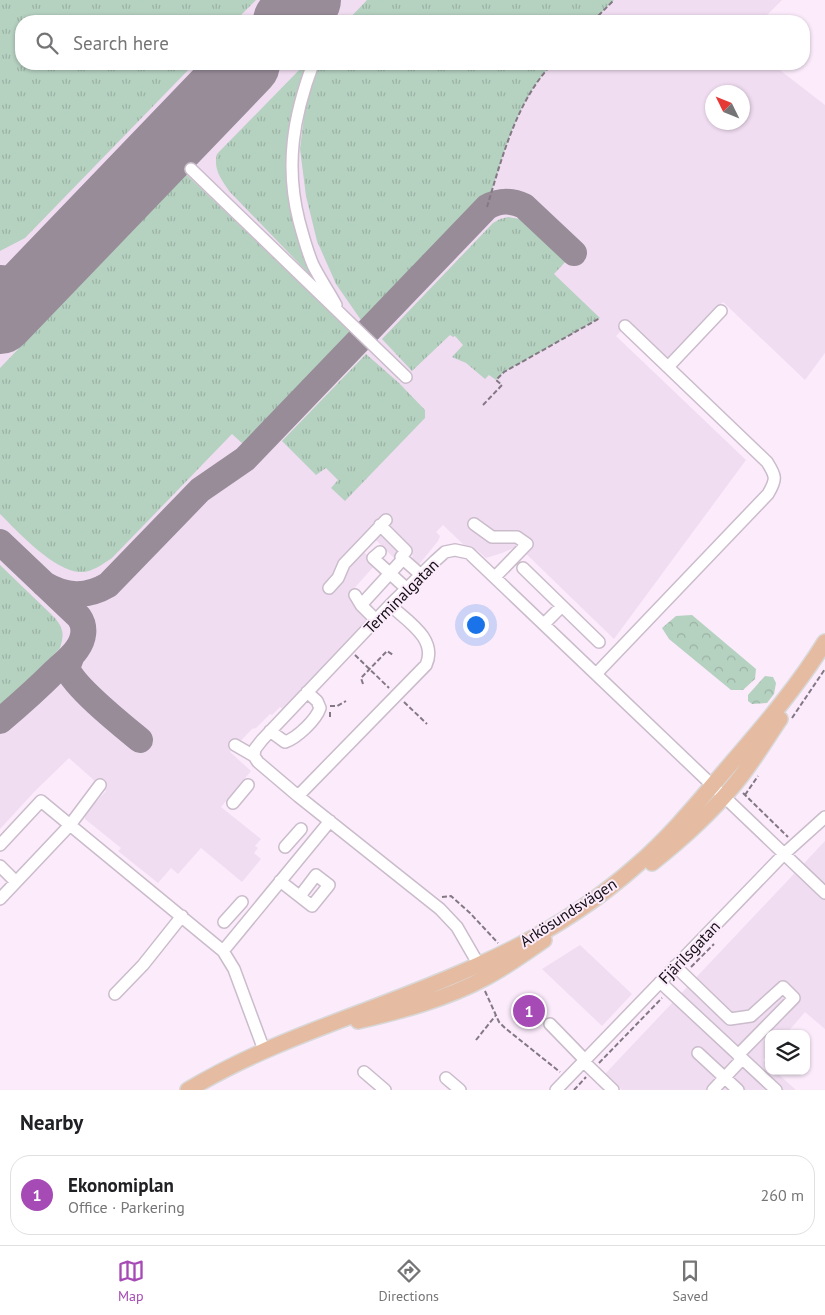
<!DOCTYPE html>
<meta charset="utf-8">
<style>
body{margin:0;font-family:"PT Sans",sans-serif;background:#f2f2f2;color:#202124}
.controls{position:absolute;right:15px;bottom:15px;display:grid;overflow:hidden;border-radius:10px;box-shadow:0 1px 4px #0004}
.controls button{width:45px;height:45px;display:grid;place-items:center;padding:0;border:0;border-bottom:1px solid #e0e0e0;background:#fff;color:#202124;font:25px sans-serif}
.compass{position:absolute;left:705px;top:85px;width:45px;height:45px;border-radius:50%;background:#fff;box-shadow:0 1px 4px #0004;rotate:313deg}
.you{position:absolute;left:475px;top:624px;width:18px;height:18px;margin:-12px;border:4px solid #fff;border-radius:50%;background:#1a73e8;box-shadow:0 0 0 8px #1a73e833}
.badge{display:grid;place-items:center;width:32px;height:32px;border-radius:50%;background:#a64ab5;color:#fff;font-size:16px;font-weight:700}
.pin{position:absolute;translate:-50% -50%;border:2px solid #fff;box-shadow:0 1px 5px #0006}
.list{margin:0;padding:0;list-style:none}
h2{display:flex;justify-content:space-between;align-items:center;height:65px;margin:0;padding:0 20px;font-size:21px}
h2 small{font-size:16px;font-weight:400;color:#757577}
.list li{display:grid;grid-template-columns:32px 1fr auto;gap:15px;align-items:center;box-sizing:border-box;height:80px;margin:0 10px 10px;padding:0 10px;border:1px solid #e0e0e0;border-radius:20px}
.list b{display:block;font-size:19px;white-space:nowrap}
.list p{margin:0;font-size:16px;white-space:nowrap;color:#757577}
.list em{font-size:16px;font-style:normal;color:#757577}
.icon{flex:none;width:28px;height:28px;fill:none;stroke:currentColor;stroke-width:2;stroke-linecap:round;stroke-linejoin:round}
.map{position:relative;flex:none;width:825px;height:1090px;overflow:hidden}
.search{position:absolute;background:#fff;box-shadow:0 1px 4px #0004;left:15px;right:15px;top:15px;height:55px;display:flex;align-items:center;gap:12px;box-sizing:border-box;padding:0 18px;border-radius:20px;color:#757577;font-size:19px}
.sheet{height:155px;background:#fff}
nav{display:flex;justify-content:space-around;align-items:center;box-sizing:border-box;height:70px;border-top:1px solid #e0e0e0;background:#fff;font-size:14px;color:#757577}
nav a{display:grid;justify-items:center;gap:2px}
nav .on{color:#a64ab5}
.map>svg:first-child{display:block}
.built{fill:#f1ddf2;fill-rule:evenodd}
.grass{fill:url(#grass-tufts)}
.forest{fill:url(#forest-crowns)}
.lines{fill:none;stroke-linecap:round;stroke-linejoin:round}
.taxiway{stroke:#978c98;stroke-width:26}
.runway{stroke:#978c98;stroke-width:68}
.minor-casing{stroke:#cabccb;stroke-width:14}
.major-casing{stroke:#d9d8d9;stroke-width:18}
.path{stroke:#837883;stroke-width:2;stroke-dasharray:5 2.5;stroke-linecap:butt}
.minor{stroke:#fff;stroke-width:11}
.major{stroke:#e5bba1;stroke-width:15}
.labels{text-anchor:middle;stroke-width:4;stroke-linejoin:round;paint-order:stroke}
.street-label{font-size:16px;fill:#130e14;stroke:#fbebfb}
</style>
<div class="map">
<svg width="825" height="1090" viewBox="0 0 825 1090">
<defs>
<pattern id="grass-tufts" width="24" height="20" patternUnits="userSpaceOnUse" patternTransform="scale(1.25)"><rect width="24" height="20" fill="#b5d1c0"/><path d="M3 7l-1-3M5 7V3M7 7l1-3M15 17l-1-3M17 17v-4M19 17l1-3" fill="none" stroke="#9bb2a4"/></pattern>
<pattern id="forest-crowns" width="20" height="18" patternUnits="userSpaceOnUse" patternTransform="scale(1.25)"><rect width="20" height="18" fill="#b5d1c0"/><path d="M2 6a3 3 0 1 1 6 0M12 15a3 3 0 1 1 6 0" fill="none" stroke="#9bb2a4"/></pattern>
</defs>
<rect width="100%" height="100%" fill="#fbebfb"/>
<path class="built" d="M0 0H782L761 21H21V64H772L825 105V353L805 380 723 302 668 358 630 322 616 336 746 460 614 639 518 546 502 553 486 558 478 551 464 545 443 525 436 532 440 536 438 541 417 567 411 561 413 556 411 554 406 560 410 546 396 560 377 541H373L364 550 365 553 376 564 350 593 353 596 350 599 369 619 283 709 280 707 272 715 270 714 256 728 252 729 230 752 251 771 221 807 261 839 255 846 258 848 254 853 261 859 242 882 201 848 178 874 171 868 158 883 118 851 121 848 85 819V814L106 791 69 758 35 791 0 829ZM712 92H742V122H712Z
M825 841V1029L805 1012 786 1034H769V1053L763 1060 769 1065V1071H775L796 1090H622L605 1074Z
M580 945 632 994 602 1026 542 969Z"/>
<path class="grass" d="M0 0H256L235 21H21V64H194L25 238 0 251Z
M367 0H614L593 21H347Z
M305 64H308L289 201 297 235 305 261 316 281 229 191C221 179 213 169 217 154Z
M319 64H552C516 102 502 158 487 207L481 203 363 323 336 284 317 241 306 196 300 149 306 101Z
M186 174 353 334 246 443 243 444 232 434 112 558C103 564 91 573 80 572 54 571 18 532 0 514V368Z
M508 217 526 220 533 223 569 258 554 274 600 318 504 372 496 380 489 375 485 379 466 363 452 357 463 345 455 336 453 337 450 335 412 371 382 339 493 223 500 219Z
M366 354 399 383 425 410V418L345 501 331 488 338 480 326 468 316 475 282 441Z
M0 565 55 618C64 629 64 635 60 648L0 710Z"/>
<path class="forest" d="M692 615 756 669 755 679 743 690H731L669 639 662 628 676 616Z
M765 676 773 677 776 683 774 694 767 703 752 704 748 701V695Z"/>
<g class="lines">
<path class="taxiway" d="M0 278 36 282
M0 542 79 617C86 627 84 639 77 649 71 658 62 664 55 671 37 689 19 705 0 721
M44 584C66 597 86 598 108 585L200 490 245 459 487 207C500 200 511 200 524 206L574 253
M72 655 67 668C74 687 123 726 140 740"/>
<path class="runway" d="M287 21 307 0
M0 320 246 64"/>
<g class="minor-casing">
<path id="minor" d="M313 64C293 117 285 166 299 221 303 236 307 251 313 265 320 279 329 292 336 305
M191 169 406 377
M668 367 721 311
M474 524 492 537H517L527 544 495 577
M380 525 406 551 401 557 403 559
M380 552 373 558 407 589
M523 568 599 642
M329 588 338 578 344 564 386 520
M355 595 361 605 376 620
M361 605 403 559 421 575
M544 624 562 606
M596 674 768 494C777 479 776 476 767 462L625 326
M270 731 285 742C297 738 316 720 320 708L317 701 307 692
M235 745 254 756 258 762 298 796 440 909 457 927 483 972
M254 756 255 749 262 740 390 605 435 561 445 552 455 550 469 553 825 893
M298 796 426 665C438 639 407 621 390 605
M233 803 248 785
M0 845 41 801 70 825 100 785
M285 847 301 829
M0 866 16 882
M280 881 312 906 329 885 316 875 300 896
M0 899 70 825 223 951 234 969 264 1050
M224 922 242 902
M223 951 330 821
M675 966 730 1019 751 1016 783 987 794 998 738 1055
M660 982 776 1090
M115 994 143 965 182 916
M550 1024 585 1060
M698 1053 738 1090
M584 1062 613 1090
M364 1072 385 1090
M446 1078 460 1090
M556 1090 784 854 825 817
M713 1090 742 1059"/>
</g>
<g class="major-casing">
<path id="major" d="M652 863C681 840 710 814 734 785 751 765 765 741 780 719
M358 1021C401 1011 446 999 485 978 506 967 525 953 544 940
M188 1090C279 1035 383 1009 478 965 535 940 591 906 637 865 673 834 704 795 735 759 767 722 799 684 825 642"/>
</g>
<path class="path" d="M593 21 614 0
M487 207C502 158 516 102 552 64
M483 405 502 385 496 380 504 372 600 318
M355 655 389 688
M363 684 361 678 387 651 393 655
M404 702 427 724
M330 706H337L346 701
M330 712V719
M792 718 825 669
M743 793 788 837
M745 795 758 776
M442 897 451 896 470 913 498 943
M691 967 714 944
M485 991 499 1022 505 1028 560 1072
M476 1040 496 1015
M599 1063 662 998
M574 1090 586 1077"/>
<use href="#minor" class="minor"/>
<use href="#major" class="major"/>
</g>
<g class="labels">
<g class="street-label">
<text transform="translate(401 596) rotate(-45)" y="6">Terminalgatan</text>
<text transform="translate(568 912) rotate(-33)" y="6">Arkösundsvägen</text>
<text transform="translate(689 952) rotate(-46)" y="6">Fjärilsgatan</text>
</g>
</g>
</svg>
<div class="controls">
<button><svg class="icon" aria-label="layers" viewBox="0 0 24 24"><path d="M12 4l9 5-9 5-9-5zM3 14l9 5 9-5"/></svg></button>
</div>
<svg class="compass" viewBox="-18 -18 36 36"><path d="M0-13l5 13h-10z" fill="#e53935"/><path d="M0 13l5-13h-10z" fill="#757577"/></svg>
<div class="you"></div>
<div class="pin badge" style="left:529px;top:1011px">1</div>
<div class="search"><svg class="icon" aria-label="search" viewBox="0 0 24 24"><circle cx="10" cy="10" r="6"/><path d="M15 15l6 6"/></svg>Search here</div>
</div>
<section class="sheet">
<h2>Nearby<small></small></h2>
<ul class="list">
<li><span class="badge">1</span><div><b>Ekonomiplan</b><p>Office · Parkering</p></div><em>260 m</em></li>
</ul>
</section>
<nav>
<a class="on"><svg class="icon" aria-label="map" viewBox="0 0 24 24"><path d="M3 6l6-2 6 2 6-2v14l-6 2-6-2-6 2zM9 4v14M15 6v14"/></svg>Map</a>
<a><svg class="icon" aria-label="directions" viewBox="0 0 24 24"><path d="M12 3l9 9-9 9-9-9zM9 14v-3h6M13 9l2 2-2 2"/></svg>Directions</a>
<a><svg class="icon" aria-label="saved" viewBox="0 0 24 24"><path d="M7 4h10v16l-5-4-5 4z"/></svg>Saved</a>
</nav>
